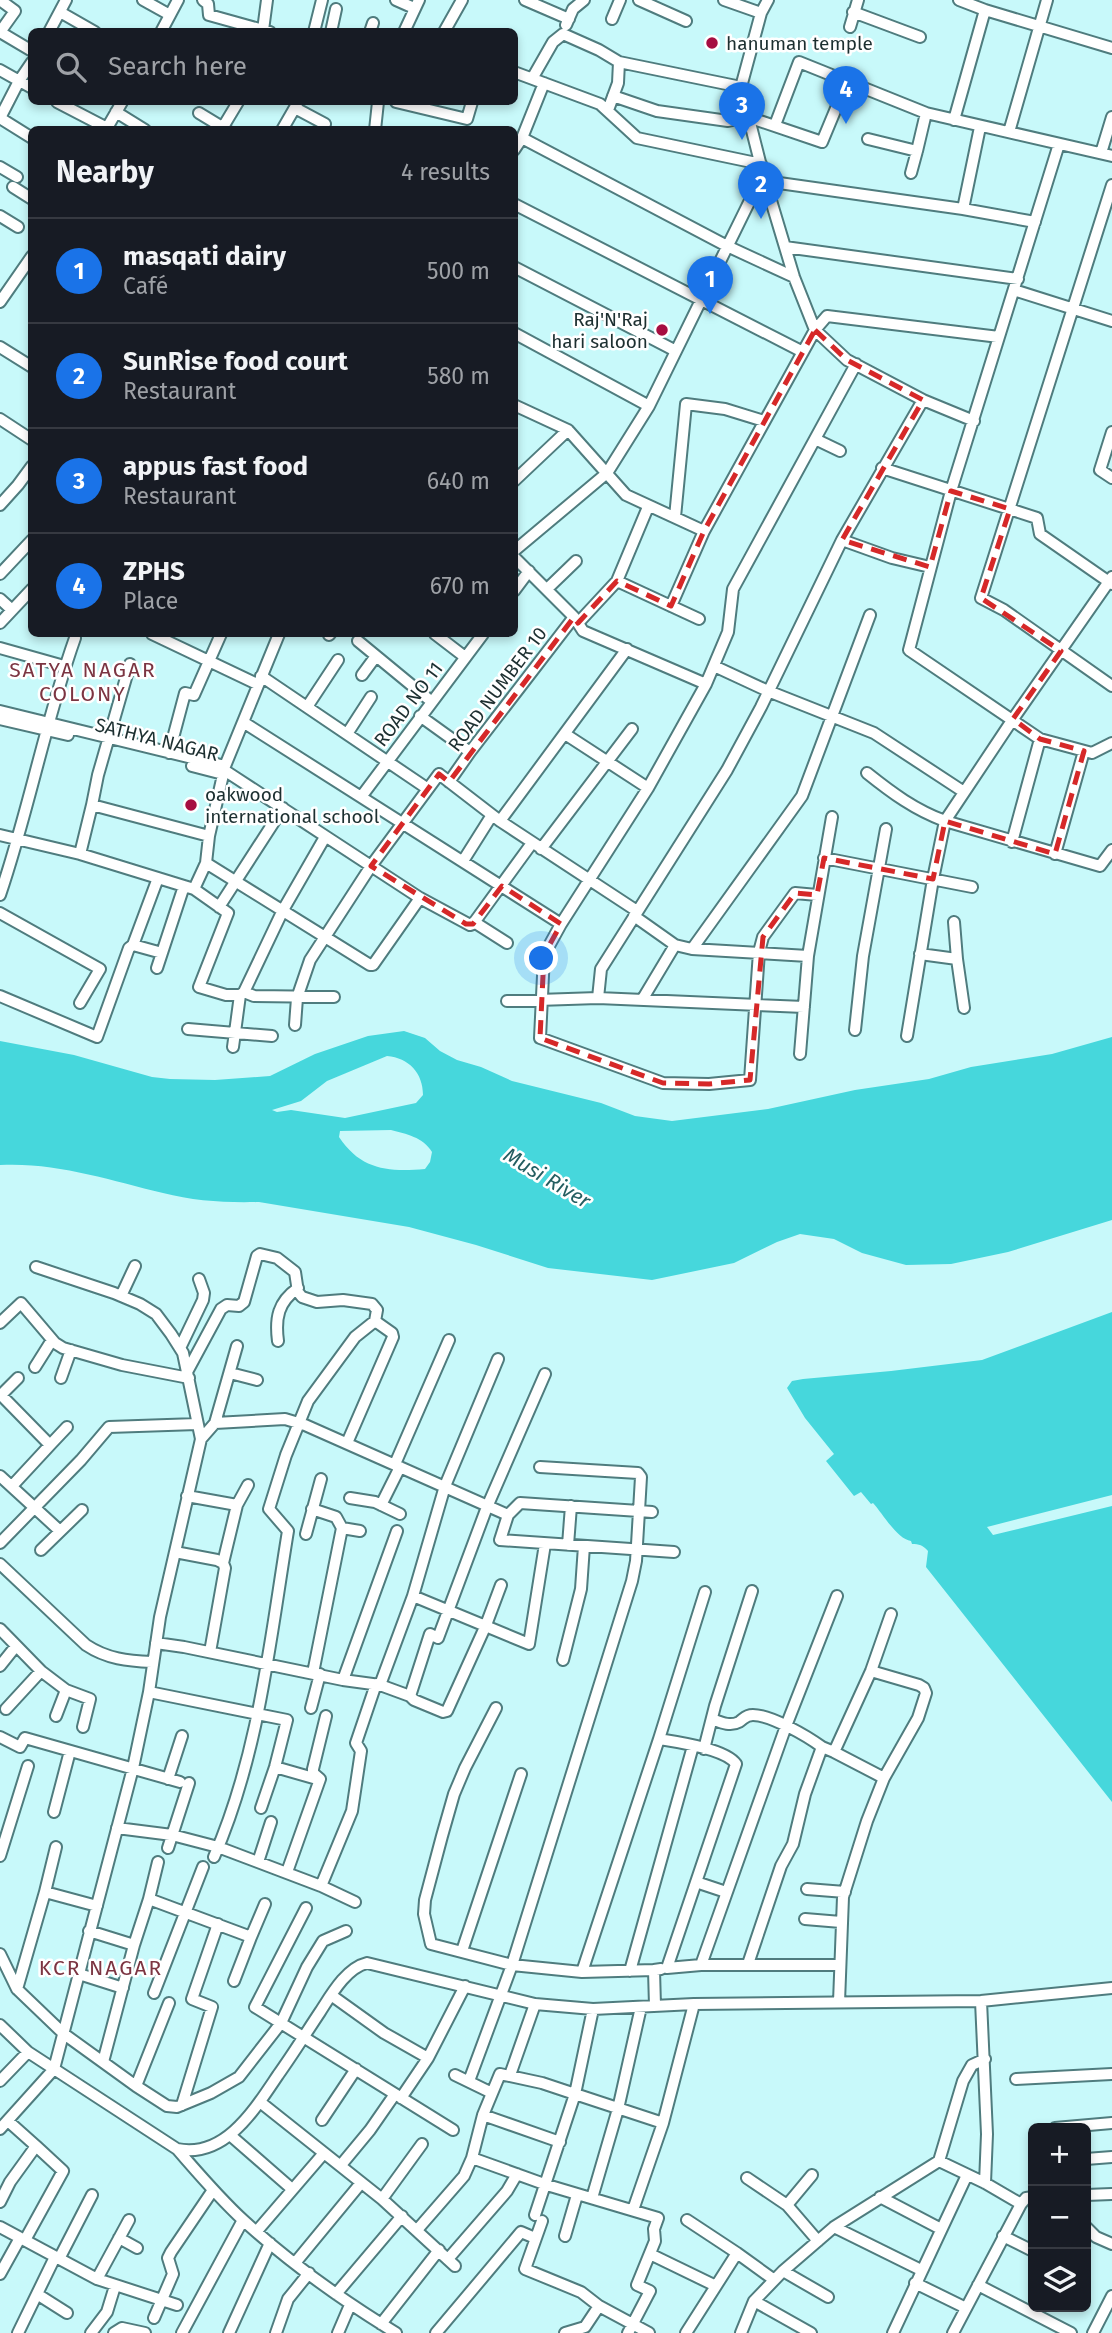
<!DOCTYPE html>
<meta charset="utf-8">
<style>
body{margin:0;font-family:"Fira Sans",sans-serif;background:#20242c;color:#f1f3f6}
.controls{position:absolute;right:21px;bottom:21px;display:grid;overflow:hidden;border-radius:10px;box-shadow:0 4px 10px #0003}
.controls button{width:63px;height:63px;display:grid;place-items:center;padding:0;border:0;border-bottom:2px solid #363941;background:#171b24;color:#f1f3f6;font:35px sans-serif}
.you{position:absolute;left:542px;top:959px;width:24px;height:24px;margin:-18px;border:5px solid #fff;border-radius:50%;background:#1a73e8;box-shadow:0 0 0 10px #1a73e833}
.badge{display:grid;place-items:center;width:46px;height:46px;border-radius:50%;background:#1a73e8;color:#fff;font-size:23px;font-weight:700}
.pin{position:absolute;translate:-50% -58px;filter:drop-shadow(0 2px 4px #0008)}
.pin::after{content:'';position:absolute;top:37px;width:24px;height:21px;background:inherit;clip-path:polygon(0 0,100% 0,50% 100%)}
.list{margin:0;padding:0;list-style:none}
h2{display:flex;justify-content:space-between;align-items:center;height:91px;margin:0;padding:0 28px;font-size:30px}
h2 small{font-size:23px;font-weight:400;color:#9ea1a6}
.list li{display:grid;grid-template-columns:46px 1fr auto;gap:21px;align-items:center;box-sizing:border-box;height:105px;padding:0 28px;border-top:2px solid #363941}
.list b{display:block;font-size:26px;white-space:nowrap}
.list p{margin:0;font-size:23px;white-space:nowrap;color:#9ea1a6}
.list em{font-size:23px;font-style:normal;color:#9ea1a6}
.icon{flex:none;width:38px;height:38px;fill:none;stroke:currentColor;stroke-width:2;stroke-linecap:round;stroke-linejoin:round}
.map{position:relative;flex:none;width:1112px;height:2333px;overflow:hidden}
.search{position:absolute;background:#171b24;box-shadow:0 4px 10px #0003;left:28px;top:28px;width:490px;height:77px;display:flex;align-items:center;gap:18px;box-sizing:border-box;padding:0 24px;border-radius:10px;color:#9ea1a6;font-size:26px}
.panel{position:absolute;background:#171b24;box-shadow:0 4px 10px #0003;left:28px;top:126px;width:490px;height:511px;border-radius:10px}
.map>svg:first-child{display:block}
.water{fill:#46d7dc;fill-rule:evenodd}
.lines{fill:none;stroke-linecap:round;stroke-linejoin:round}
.minor-casing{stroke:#4f7c7e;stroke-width:14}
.minor{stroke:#fff;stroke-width:10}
.marked{fill:none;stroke:#d62828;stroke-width:5;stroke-dasharray:14 9;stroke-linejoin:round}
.poi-dot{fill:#a60e41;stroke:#fff;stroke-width:2.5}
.labels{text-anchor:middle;stroke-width:5;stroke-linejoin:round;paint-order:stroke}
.poi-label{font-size:19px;fill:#1c2f30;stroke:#fff;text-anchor:start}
.street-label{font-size:19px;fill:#1c2f30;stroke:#fff}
.neighbourhood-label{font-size:21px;letter-spacing:2px;fill:#7c3542;stroke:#fff}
.water-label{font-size:21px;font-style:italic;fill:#245e61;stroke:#fff}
</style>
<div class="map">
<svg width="1112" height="2333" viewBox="0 0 1112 2333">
<rect width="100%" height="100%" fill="#c8f9fa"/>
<path class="water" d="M404 1031 425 1038 440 1051 457 1060 481 1067 512 1081 601 1103 635 1116 672 1121 768 1109 855 1090 929 1079 971 1067 1052 1054 1112 1037V1220L1008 1252 951 1264 906 1265 862 1253 834 1239 800 1234 777 1242 734 1263 652 1280 548 1268 476 1245 409 1227 259 1202C227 1203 194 1201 163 1193 109 1180 56 1162 0 1165V1041L74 1055 152 1077 170 1079 215 1080 270 1076 315 1054 368 1036ZM387 1056C409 1058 423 1073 423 1095L416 1103 345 1118 291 1110 277 1112 272 1110 301 1101 327 1081ZM391 1130C406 1134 423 1137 432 1152L430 1162 425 1169C388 1172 361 1170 339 1137L340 1131Z
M1112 1312V1495L987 1527 993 1535 1112 1506V1802L926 1567 928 1551C923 1545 919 1544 912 1544L911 1541C897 1539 883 1514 873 1503L871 1504 861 1492 854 1496 826 1461 834 1454 805 1418 787 1388 792 1381 803 1379 891 1371 982 1360Z"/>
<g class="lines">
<g class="minor-casing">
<path id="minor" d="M0 0 15 11 0 32
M143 0 170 15
M203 0 208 4 209 15 270 32
M396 0 414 8
M525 0 569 19
M639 0 686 21
M724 0 761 13
M768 0 761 13 741 87 763 174 794 277 815 330 847 360 923 400 974 421
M959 0 985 10 1112 48
M60 12 95 32
M853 12 920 37
M612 19 620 0
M566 25 573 9 584 0
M850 27 858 0
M263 30 267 0
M0 32 32 51
M49 32 66 0
M161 32 178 0
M314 32 322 0
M331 32 336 9
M370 32 373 23
M404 32 419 0
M444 32 462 0
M0 70 32 88
M514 72 600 104 637 138 761 164
M533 77 553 42 563 34 599 50 619 62 741 87
M613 96 657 111 728 121 748 117 822 142 847 82
M57 102 107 128 122 102
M396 102 467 119 472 102
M295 108 325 124
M608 110 618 83 619 62
M116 112 145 130
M199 113 227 130
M0 118 19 81 32 62
M0 118 32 138
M954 120 985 10
M775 125 799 62 926 113 1112 156
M223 127 238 102
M282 130 297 104
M375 130 378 102
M1009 132 1047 0
M522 138 727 246 794 277
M868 139 917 151 926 113
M1059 144 951 491 909 650 1040 739 1092 753 1112 743
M514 150 522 138 544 83
M1101 153 1112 117
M0 167 17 177
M911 173 917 151
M765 181 963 209 1035 222
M1112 185 981 598 1004 610 1112 686
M13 187 32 199
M514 204 803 352
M963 209 980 127
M0 216 18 227
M785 247 1018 279
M514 267 676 351
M1014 290 1112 321
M0 302 32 256
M514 333 649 406
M0 347 32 367
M514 405 568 430 626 495 704 531
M0 419 32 440
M1112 432 1100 470 1112 478
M815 439 840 451
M882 468 1037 518 1040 534 1112 584
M514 481 568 430
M0 505 18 485 32 466
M675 517 686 404 725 409 764 421
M842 540 892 558 930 567
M514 551 607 473 649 406 763 174
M514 557 574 617 583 631 706 684
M0 574 32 540
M617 581 699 619
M547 589 576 561
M514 591 529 571
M0 599 12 610
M671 606 704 531 815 330 827 316 999 337
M0 623 32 589
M578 623 617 581 648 507
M152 634 257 684
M435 634 465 657
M329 635 330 634
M358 641 432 702
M0 648 64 666
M130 664 98 775 92 805 209 836
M714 666 768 691 874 733 964 792
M362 675 376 656
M261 676 428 789
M307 707 338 660
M0 711 225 766
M420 716 470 752
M0 719 68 735
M243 722 561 924
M347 734 371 697
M565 734 648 788
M169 753 185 693 194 695 221 634
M192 766 223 774
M224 770 420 898 470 925 473 924 532 843
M867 773C892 793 915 810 945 821L1100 866 1112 850
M449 782 470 752 574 617
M361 797 483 634
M500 821 627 649
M0 835 80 854 184 886 194 889 228 913 199 987 226 995H240
M1012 842 1040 739
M541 849 632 729
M80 854 92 805
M1055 854 1084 751
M824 858 972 887
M463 861 492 815
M206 863 370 965H373L420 898
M194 889 206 863 209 836 225 766 279 634
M0 895C29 810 45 722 75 638
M817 895 795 893 763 937 759 952 750 1080 709 1084 663 1083 540 1038 544 955 561 924 648 788 706 684 728 632 733 589 856 364
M219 907 283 808
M0 913 100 969 80 1003
M634 916 675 945 692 949 808 956
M474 922 507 943
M954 922 957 959
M133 945 158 878
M692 949 802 796 870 615
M920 954 957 959 964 1008
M157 968 184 886
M244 992 254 996 334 997
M0 996 97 1037 129 948 133 945 162 953
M598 998 601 969 727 770 761 707 842 540 923 400
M642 1000 675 945
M507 1001 598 998 804 1007
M295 1025 297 998 310 960 371 866 439 774 500 821 637 911
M188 1029 272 1036
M855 1030 863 956 886 829
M907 1036 933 879 945 821 1013 719 1112 577
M233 1047 240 995 244 992 283 910 325 837
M800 1054 808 956 832 817
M121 1296 135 1266
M0 1323 21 1303 55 1343 63 1348 122 1365 189 1378
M278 1341C275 1318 278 1302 298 1288
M180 1348 203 1300 204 1293 199 1279
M498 1359 445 1486 413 1596 529 1644 545 1544
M35 1367 52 1340
M187 1372 221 1309 227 1305 239 1306 244 1302 257 1256 260 1254 277 1258 295 1272 298 1292 302 1297 317 1302 343 1300 372 1304 377 1310 375 1321 355 1337 308 1401 286 1455 269 1509 288 1531C270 1640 259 1754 214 1857
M230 1373 257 1380
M61 1378 71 1350
M1 1395 50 1445 67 1427
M0 1396 18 1378
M215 1423 237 1346
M201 1439 215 1423 285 1419 305 1425 508 1515 520 1503 639 1511 636 1561 632 1581 512 1965 469 2081
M347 1443 393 1337 392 1333 375 1321
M395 1464 449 1340
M540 1467 638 1473 641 1477 639 1511 652 1512
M0 1476 60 1531
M12 1486 50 1445
M187 1496 237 1505
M350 1498 375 1502 400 1514
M381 1505 400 1467
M312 1509 336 1517 342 1528 360 1531
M508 1515 500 1540 674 1552
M306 1534 321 1479
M0 1543 81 1460 109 1427 197 1424
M568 1545 571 1506
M41 1550 82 1510
M175 1552 217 1560 223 1563 225 1568 210 1652
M223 1563 237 1505 248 1485
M0 1564 86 1645C107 1659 128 1661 152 1662
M705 1592 659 1739C678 1742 726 1749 736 1764L667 1968 701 1965 786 1726 837 1596
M0 1629 41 1671 66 1690 56 1716
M156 1643 184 1647 343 1680 380 1685 410 1696 430 1634 438 1638 487 1507 545 1374
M563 1660 581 1589 584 1546
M0 1666 16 1646
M871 1671 919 1685 924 1688 926 1693 918 1718 884 1778
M313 1673 342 1528
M343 1680 397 1531
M380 1685 413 1596
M66 1690 90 1699 83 1727
M149 1692 287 1720 275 1767 261 1808
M410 1696 414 1700 443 1712 447 1711 486 1625 501 1585
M311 1708 320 1674
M496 1708 465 1768 454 1794 442 1836 425 1900 424 1914 431 1944 512 1965 582 1972 654 1970
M6 1709 41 1671
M712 1719C720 1722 730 1727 739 1722 744 1719 745 1715 753 1715 771 1715 807 1736 822 1747
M0 1737 20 1747 25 1738 180 1782
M704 1749 715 1706 752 1591
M275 1767 317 1779
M168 1779 182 1736
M54 1812 70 1751
M117 1828 172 1835 218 1847 321 1886 352 1811 361 1751 356 1743 376 1684
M168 1848 189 1783
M0 1856 28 1766
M258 1862 271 1822
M287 1872 320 1779 313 1773V1769L326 1716
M696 1882 726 1892
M321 1886 355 1902
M807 1889 845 1892
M45 1892 56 1847
M149 1899 158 1862
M306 1908 255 2007 453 2130
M805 1919 841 1922
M89 1931 134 1945 149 1899 251 1937 265 1904
M462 1951 521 1774
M0 1954 17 1989 64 2034 136 2086 167 2106 177 2107 211 2093 239 2077 281 2023 307 1967 323 1941 346 1931
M748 1964 781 1866 793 1844 805 1794 822 1747 834 1752
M701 1965H840
M630 1971 693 1746
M582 1972 659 1739
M79 1974 123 1988
M234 1981 251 1937
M17 1989 45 1892 97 1906
M154 1993 203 1867
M331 1995 384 2033 428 2058
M981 2001 987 2134 985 2183
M839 2002 843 1897 867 1821 884 1778 834 1752 871 1671 891 1614
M655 2006 654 1970 661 1969
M593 2009 575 2094 663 2123 694 2004
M0 2025 28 2052 177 2149C225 2159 255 2109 278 2075 293 2054 306 2033 320 2012 331 1995 346 1968 367 1963L535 2004 593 2009 694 2004 981 2001 1112 1988
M103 2062 134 1945
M455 2075 492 2093
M510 2075 535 2004
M1016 2079 1112 2074
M0 2081 28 2052
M136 2086 169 2003
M401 2098 428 2058 465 1986
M260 2102 382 2199 455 2266
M182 2105 212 2007 192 1999 218 1924
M483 2115 560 2142
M322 2120 356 2069
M1055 2128 1112 2123
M0 2129 54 2069 133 1768 149 1692 160 1617 201 1439 183 1353 171 1334 156 1314 140 1304 114 1293 36 1267
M230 2135 292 2189
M177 2149C198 2173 219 2198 243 2220 290 2263 342 2300 396 2333
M472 2158 483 2115 500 2074 542 2083 575 2094 535 2215
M1086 2159 1112 2157
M939 2161 963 2081 972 2065 985 2059
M341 2165 370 2130 395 2094
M747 2178 787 2205 818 2241
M1086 2195 1112 2194
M880 2197 941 2229
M592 2198 618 2109 641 2007
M382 2199 422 2144
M0 2202 10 2182 36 2146 8 2121
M787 2205 812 2175
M633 2210 663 2123
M687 2220 737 2253
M542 2221 525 2269 581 2292 599 2306 649 2333
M0 2227 97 2279 177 2305
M834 2227 921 2270
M1086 2227 1096 2237 1112 2244
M417 2230 464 2176 472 2158 547 2185 658 2218 654 2229 655 2241 637 2285 650 2291 628 2333
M257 2231 324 2153
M565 2236 577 2195
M1003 2236 1033 2251
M119 2238 137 2248
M25 2240 63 2171 36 2146
M650 2254 716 2286
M59 2259 92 2195
M448 2259 507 2191 517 2174
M295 2263 361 2183
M783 2271 828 2297
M0 2274 20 2238
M97 2279 129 2220
M915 2283 966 2308
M978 2285 1071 2333
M37 2294 67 2313
M336 2294 402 2216
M754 2301 811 2333
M154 2318 173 2274 168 2258 171 2252 213 2190
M381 2324 439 2250
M18 2333 55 2257
M91 2333 107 2312 115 2286
M114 2333 122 2328 145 2333
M182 2333 243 2220
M229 2333 270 2243
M276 2333 288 2299 309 2273
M338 2333 350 2305
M436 2333 521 2232 535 2238
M565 2333 585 2327 599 2306
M686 2333 737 2253 773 2279
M741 2333 754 2301 783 2271 834 2227 939 2161 985 2183 1021 2204 1026 2198 1033 2197
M893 2333 967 2175
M953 2333 1021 2204
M1093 2333 1112 2296"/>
</g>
<use href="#minor" class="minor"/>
</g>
<path class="marked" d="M815 330 847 360 923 400 842 540 930 567 951 491 1010 509 981 598 1061 651 1013 719 1040 739 1084 751 1055 854 945 821 933 879 824 858 817 895 795 893 763 937 750 1080 709 1084 663 1083 540 1038 544 955 561 924 502 886 473 924H466L371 866 439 774 449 782 574 617 578 623 617 581 671 606 704 531Z"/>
<g class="poi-dot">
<circle cx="712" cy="43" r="7"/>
<circle cx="662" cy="330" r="7"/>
<circle cx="191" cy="805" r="7"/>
</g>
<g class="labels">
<g class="poi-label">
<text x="726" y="50">hanuman temple</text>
<text x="648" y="326" text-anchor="end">Raj'N'Raj<tspan x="648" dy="22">hari saloon</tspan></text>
<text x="205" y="801">oakwood<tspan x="205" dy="22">international school</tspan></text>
</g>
<g class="street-label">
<text transform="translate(497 689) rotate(-53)" y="7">ROAD NUMBER 10</text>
<text transform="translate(408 704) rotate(-53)" y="7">ROAD NO 11</text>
<text transform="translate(157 739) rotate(14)" y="7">SATHYA NAGAR</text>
</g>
<g class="neighbourhood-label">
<text x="83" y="677">SATYA NAGAR<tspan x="83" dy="24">COLONY</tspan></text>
<text x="101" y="1975">KCR NAGAR</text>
</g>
<g class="water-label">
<text transform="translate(547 1178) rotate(31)" y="7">Musi River</text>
</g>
</g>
</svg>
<div class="controls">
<button>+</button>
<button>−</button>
<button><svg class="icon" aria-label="layers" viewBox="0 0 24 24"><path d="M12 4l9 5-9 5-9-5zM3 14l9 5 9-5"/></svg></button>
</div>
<div class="you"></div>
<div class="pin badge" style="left:710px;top:314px">1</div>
<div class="pin badge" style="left:761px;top:219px">2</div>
<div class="pin badge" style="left:742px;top:140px">3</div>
<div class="pin badge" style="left:846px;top:124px">4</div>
<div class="search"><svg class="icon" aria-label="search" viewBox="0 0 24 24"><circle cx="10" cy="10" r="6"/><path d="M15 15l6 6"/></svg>Search here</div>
<section class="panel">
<h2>Nearby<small>4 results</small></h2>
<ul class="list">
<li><span class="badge">1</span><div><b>masqati dairy</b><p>Café</p></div><em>500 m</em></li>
<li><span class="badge">2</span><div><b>SunRise food court</b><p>Restaurant</p></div><em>580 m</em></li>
<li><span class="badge">3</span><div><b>appus fast food</b><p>Restaurant</p></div><em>640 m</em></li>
<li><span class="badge">4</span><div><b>ZPHS</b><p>Place</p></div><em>670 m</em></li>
</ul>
</section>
</div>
